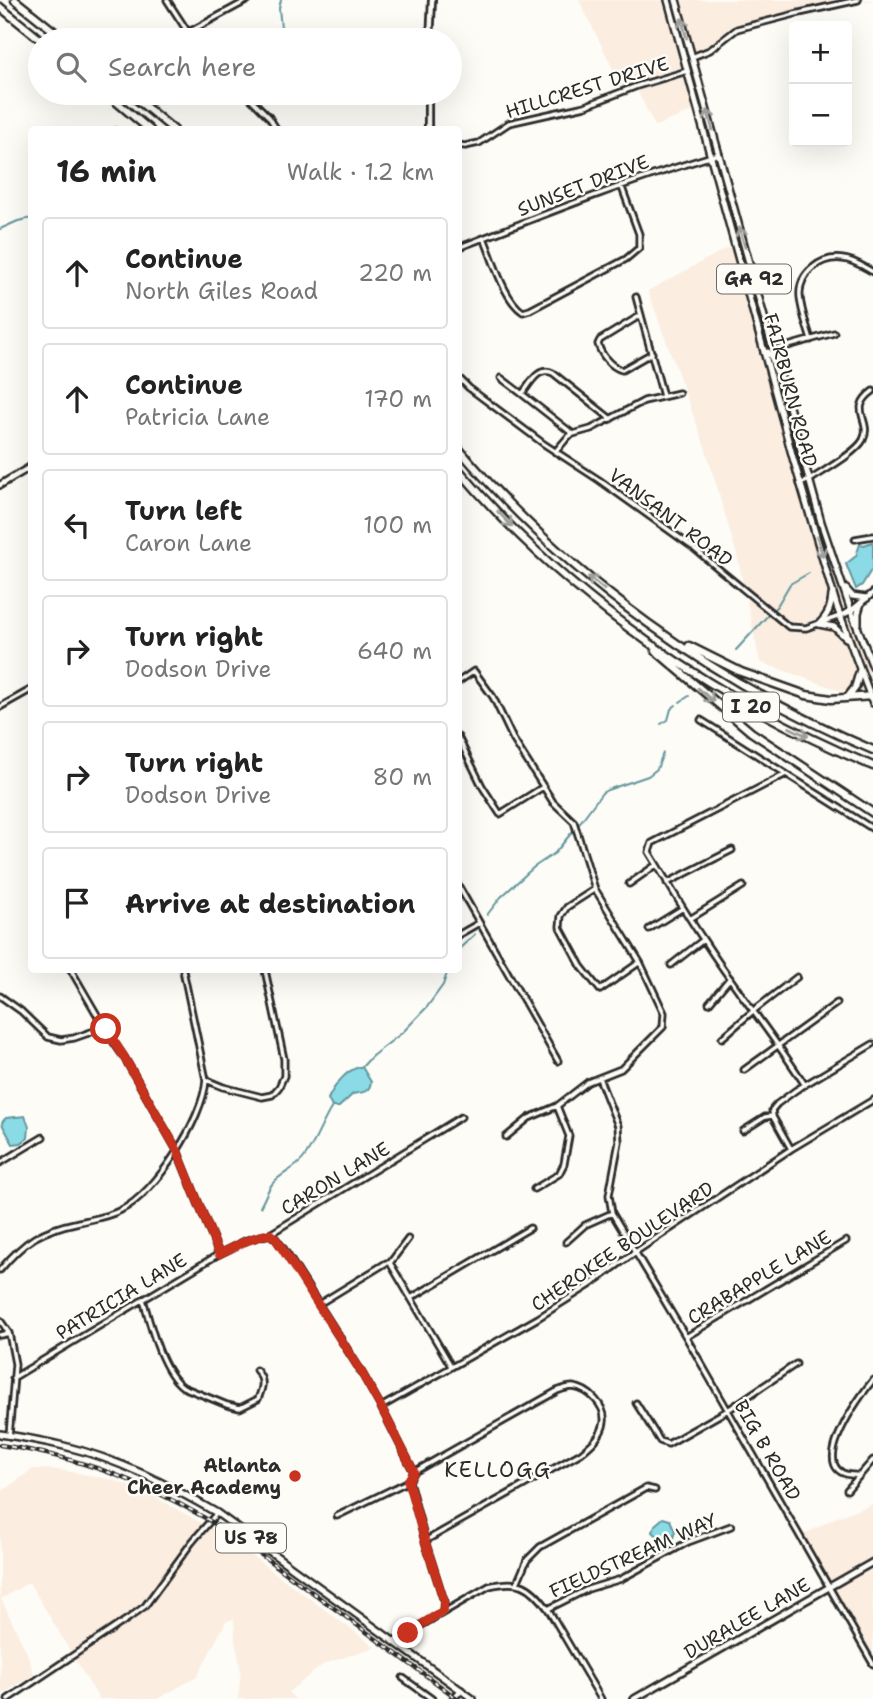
<!DOCTYPE html>
<meta charset="utf-8">
<style>
body{margin:0;font-family:"Shantell Sans",sans-serif;background:#f2f2f2;color:#222}
.controls{position:absolute;right:21px;top:21px;display:grid;overflow:hidden;border-radius:7px;box-shadow:0 7px 28px #0002}
.controls button{width:63px;height:63px;display:grid;place-items:center;padding:0;border:0;border-bottom:2px solid #e0e0e0;background:#fff;color:#222;font:35px sans-serif}
.stop{position:absolute;width:21px;height:21px;margin:-16px;border:5px solid #c8321e;border-radius:50%;background:#fff}
.stop.end{background:#c8321e;border-color:#fff;box-shadow:0 2px 7px #0008}
.list{margin:0;padding:0;list-style:none}
h2{display:flex;justify-content:space-between;align-items:center;height:91px;margin:0;padding:0 28px;font-size:30px}
h2 small{font-size:23px;font-weight:400;color:#767676}
.list li{display:grid;grid-template-columns:46px 1fr auto;gap:21px;align-items:center;box-sizing:border-box;height:112px;margin:0 14px 14px;padding:0 14px;border:2px solid #e0e0e0;border-radius:7px}
.list b{display:block;font-size:26px;white-space:nowrap}
.list p{margin:0;font-size:23px;white-space:nowrap;color:#767676}
.list em{font-size:23px;font-style:normal;color:#767676}
.icon{flex:none;width:38px;height:38px;fill:none;stroke:currentColor;stroke-width:2;stroke-linecap:round;stroke-linejoin:round}
.map{position:relative;flex:none;width:873px;height:1699px;overflow:hidden}
.search{position:absolute;background:#fff;box-shadow:0 7px 28px #0002;left:28px;top:28px;width:434px;height:77px;display:flex;align-items:center;gap:18px;box-sizing:border-box;padding:0 24px;border-radius:38px;color:#767676;font-size:26px}
.panel{position:absolute;background:#fff;box-shadow:0 7px 28px #0002;left:28px;top:126px;width:434px;height:847px;border-radius:7px}
.map>svg:first-child{display:block}
.built{fill:#fbeddf}
.water{fill:#8adbe6;stroke:#64959b;stroke-width:2}
.lines{fill:none;stroke-linecap:round;stroke-linejoin:round}
.stream{stroke:#64959b;stroke-width:2}
.minor-casing{stroke:#2b2b2b;stroke-width:9}
.tertiary-casing{stroke:#2b2b2b;stroke-width:10}
.primary-casing{stroke:#2b2b2b;stroke-width:10}
.motorway-casing{stroke:#2b2b2b;stroke-width:11}
.minor{stroke:#fdfcf7;stroke-width:3.5}
.tertiary{stroke:#fdfcf7;stroke-width:4.5}
.primary{stroke:#fdfcf7;stroke-width:5}
.motorway{stroke:#fdfcf7;stroke-width:6}
.rail-casing{stroke:#2b2b2b;stroke-width:4.5}
.rail{stroke:#fdfcf7;stroke-width:2;stroke-dasharray:5;stroke-linecap:butt}
.oneway{stroke:#9e9e9b}
.route{stroke:#c8321e;stroke-width:9}
.poi-dot{fill:#c8321e;stroke:#fdfcf7;stroke-width:2.5}
.labels{text-anchor:middle;stroke-width:5;stroke-linejoin:round;paint-order:stroke}
.shield{fill:#fdfcf7;stroke:#6a6a68;stroke-width:2}
.shield-label{font-size:18px;font-weight:bold;fill:#2b2b2b}
.street-label{font-size:19px;fill:#2b2b2b;stroke:#fdfcf7}
.poi-label{font-size:19px;font-weight:bold;fill:#2b2b2b;stroke:#fdfcf7;text-anchor:end}
.neighbourhood-label{font-size:21px;letter-spacing:2px;fill:#2b2b2b;stroke:#fdfcf7}
</style>
<div class="map">
<svg width="873" height="1699" viewBox="0 0 873 1699">
<rect width="100%" height="100%" fill="#fdfcf7"/>
<filter id="ink" filterUnits="userSpaceOnUse"><feTurbulence type="fractalNoise" baseFrequency=".0143" numOctaves="2"/><feDisplacementMap in="SourceGraphic" scale="14" xChannelSelector="R" yChannelSelector="G"/><feConvolveMatrix kernelMatrix="1 2 1 2 8 2 1 2 1" color-interpolation-filters="sRGB"/></filter>
<g filter="url(#ink)">
<path class="built" d="M579 0H873L745 22 692 68 703 107 655 126 635 86 624 91Z
M740 241 764 344 797 452 821 540 873 680V702L760 662 737 555 705 447 648 291Z
M33 1469 61 1470 113 1480 153 1496 225 1536 375 1647 324 1664 288 1692 295 1699H238L241 1671 235 1639 234 1619 226 1621 197 1677 157 1699H99L29 1582 1 1599 27 1653 34 1675 0 1695V1493Z
M873 1504V1661L844 1614 803 1535 837 1517Z"/>
<path class="water" d="M873 542V567L862 585 856 589 846 564 856 556 860 544 864 545Z
M359 1067H362L371 1082C369 1094 361 1092 353 1094L339 1107H332L328 1099C334 1086 345 1071 359 1067Z
M25 1116 29 1127 28 1138 21 1143 13 1144 3 1126 2 1122 6 1118Z
M663 1518 670 1520 675 1531 673 1538 668 1542 663 1541 653 1532 655 1525Z"/>
<g class="lines">
<path class="stream" d="M270 40 281 28 279 8 281 0
M153 105 166 93
M112 130 115 127
M0 229 18 221 32 218
M773 610 777 606 790 584 809 573
M736 650 770 613
M680 702 689 696
M661 724 668 720 671 709 676 705
M578 825 602 793 607 790 648 776 657 769 663 753
M487 915 501 897 534 867 555 853 573 831
M458 950 475 934
M362 1067 372 1056 402 1033 427 1007 443 985 448 970
M260 1207C265 1199 267 1190 273 1183 280 1174 295 1169 303 1159 316 1143 321 1124 332 1107"/>
<g class="minor-casing">
<path id="minor" d="M167 0 193 40
M187 33 248 0
M692 57 710 50 737 29 795 14 858 0
M245 93 269 117 277 130
M458 145 465 146 479 143 509 123 585 106 637 86 687 71
M484 238C493 259 504 300 523 312L530 310 626 259 639 248V234L621 185
M458 248C545 214 631 180 719 154
M636 297 663 396
M641 315 600 340 598 344C601 355 611 367 622 370L652 353
M811 340C807 326 801 311 800 297 798 273 821 256 843 259 854 260 864 267 873 272
M774 350 834 333
M458 377 469 388 544 444 599 480 691 546 789 627 806 628 840 616
M501 378 522 394
M573 434 522 394C531 383 538 366 553 373L611 419
M555 452 568 437 573 434 591 429 644 401 679 393
M800 484 810 480C823 471 856 453 863 440 873 420 847 410 873 391
M855 539 873 536
M458 682 474 671 493 697 513 739 553 802 574 822 595 889 640 962 664 1013 663 1027 621 1069 588 1082 557 1106 529 1118 506 1137
M0 707 32 689
M701 720 873 829
M458 737 482 786 500 814 543 787
M786 774 652 843 649 852C667 881 684 911 703 939 735 989 773 1035 805 1085
M667 883 732 850
M629 884 656 865
M458 885 558 1061
M595 889 567 907 561 916 560 927 581 966 600 990 640 962
M690 919 743 886
M649 929 683 908
M458 935 479 923
M671 965 703 940
M71 970 110 1037 124 1057 177 1150 219 1254
M0 996 21 1011 48 1037 61 1040 74 1038 100 1029H106
M709 1003 730 978
M722 1038 753 1011 797 977
M744 1070 837 1003
M599 1078 618 1126 619 1142 609 1195 612 1213 686 1337 873 1664
M206 1080 223 1087 262 1097 272 1095 279 1087 284 1076V1059L265 970
M743 1131 765 1117 772 1116
M791 1149 773 1117 772 1110 777 1104 796 1090 873 1044
M0 1163 43 1137
M534 1189 559 1174 564 1164 569 1136 557 1106
M270 1234 276 1239 283 1248 359 1368 381 1407 414 1472 409 1481 425 1541 444 1601 443 1611
M566 1242 585 1225 612 1213
M390 1263 451 1366
M0 1270C25 1240 41 1230 79 1222 93 1219 108 1217 121 1210 156 1193 203 1119 206 1080L183 970
M411 1298 530 1228
M143 1299C150 1324 161 1371 183 1387L227 1405 240 1408 258 1399C263 1387 265 1380 256 1370
M319 1304 386 1263H390L408 1239
M0 1320 9 1333 15 1364 9 1436
M0 1335 9 1333
M686 1337 846 1241
M13 1378 219 1254 247 1240 270 1234 461 1117
M636 1403 660 1441 668 1444 728 1410 796 1364
M381 1407 538 1318 590 1285 637 1251 791 1149 873 1100
M414 1472 557 1391C562 1389 568 1387 573 1387 589 1389 606 1406 604 1422 602 1436 591 1445 581 1453L425 1541
M860 1475C800 1479 858 1399 873 1380
M847 1490 873 1460
M337 1516 409 1481
M517 1583 527 1560 540 1547 646 1488 655 1490
M548 1609 588 1589 621 1579 688 1542 731 1526
M394 1641 489 1586C519 1579 530 1584 548 1609L601 1699
M403 1678 432 1699
M8 1699 129 1618 145 1606 192 1542 217 1513"/>
</g>
<g class="tertiary-casing">
<path id="tertiary" d="M430 40 432 0
M428 130V93
M0 485 32 466
M840 616 851 611 873 593
M453 1699 461 1690
M634 1699 873 1562"/>
</g>
<g class="primary-casing">
<path id="primary" d="M668 0 793 458 837 607 873 703
M676 0 821 522 851 611 873 667
M764 353 768 352C776 360 775 375 782 385
M846 589 852 596 867 598
M819 624C828 615 831 608 832 595
M819 624 834 627 846 638
M858 624V613L861 603
M0 1434C21 1437 43 1441 64 1446 118 1459 169 1485 217 1513L473 1699"/>
</g>
<g class="motorway-casing">
<path id="motorway" d="M15 0 65 40
M0 7 41 40
M106 93 150 130
M129 93 174 130
M458 448C569 579 716 684 873 750
M458 469C569 600 715 700 873 766
M689 646 741 672 806 695 831 699 873 696
M656 651 751 732 873 813
M848 697 855 688 860 671"/>
</g>
<use href="#minor" class="minor"/>
<use href="#tertiary" class="tertiary"/>
<use href="#primary" class="primary"/>
<use href="#motorway" class="motorway"/>
<g class="rail-casing">
<path id="rail" d="M0 1445C93 1459 167 1491 245 1543L458 1699"/>
</g>
<use href="#rail" class="rail"/>
</g>
<defs><path id="oneway-shaft" d="M-6 0H5M1.5-3L5.5 0L1.5 3" fill="none" stroke-width="1.6" stroke-linecap="round" stroke-linejoin="round" transform="scale(1.75)"/></defs>
<g class="oneway">
<use href="#oneway-shaft" transform="translate(684 28) rotate(-105)"/>
<use href="#oneway-shaft" transform="translate(710 120) rotate(-105)"/>
<use href="#oneway-shaft" transform="translate(742 237) rotate(-106)"/>
<use href="#oneway-shaft" transform="translate(505 519) rotate(45)"/>
<use href="#oneway-shaft" transform="translate(820 547) rotate(73)"/>
<use href="#oneway-shaft" transform="translate(596 583) rotate(-141)"/>
<use href="#oneway-shaft" transform="translate(706 695) rotate(41)"/>
<use href="#oneway-shaft" transform="translate(799 732) rotate(26)"/>
</g>
</g>
<g class="lines" filter="url(#ink)">
<path class="route" d="M106 1029 124 1057 177 1150 219 1254C236 1246 251 1237 270 1234L276 1239 359 1368 381 1407 414 1472 408 1481 425 1541 444 1601 443 1611 408 1633"/>
</g>
<circle class="poi-dot" cx="295" cy="1476" r="7"/>
<g class="labels">
<g class="shield">
<rect x="717" y="264.5" width="74" height="29" rx="5"/>
<rect x="723" y="692.5" width="56" height="29" rx="5"/>
<rect x="216" y="1523.5" width="70" height="29" rx="5"/>
</g>
<g class="shield-label">
<text x="754" y="285">GA 92</text>
<text x="751" y="713">I 20</text>
<text x="251" y="1544">US 78</text>
</g>
<g class="street-label">
<text transform="translate(587 87) rotate(-17)" y="7">HILLCREST DRIVE</text>
<text transform="translate(583 185) rotate(-21)" y="7">SUNSET DRIVE</text>
<text transform="translate(791 390) rotate(75)" y="7">FAIRBURN ROAD</text>
<text transform="translate(671 517) rotate(37)" y="7">VANSANT ROAD</text>
<text transform="translate(335 1178) rotate(-31)" y="7">CARON LANE</text>
<text transform="translate(622 1246) rotate(-34)" y="7">CHEROKEE BOULEVARD</text>
<text transform="translate(759 1277) rotate(-31)" y="7">CRABAPPLE LANE</text>
<text transform="translate(121 1296) rotate(-31)" y="7">PATRICIA LANE</text>
<text transform="translate(768 1450) rotate(60)" y="7">BIG B ROAD</text>
<text transform="translate(633 1555) rotate(-24)" y="7">FIELDSTREAM WAY</text>
<text transform="translate(747 1618) rotate(-30)" y="7">DURALEE LANE</text>
</g>
<g class="poi-label">
<text x="281" y="1472">Atlanta<tspan x="281" dy="22">Cheer Academy</tspan></text>
</g>
<g class="neighbourhood-label">
<text x="498" y="1477">KELLOGG</text>
</g>
</g>
</svg>
<div class="controls">
<button>+</button>
<button>−</button>
</div>
<div class="stop" style="left:106px;top:1029px"></div>
<div class="stop end" style="left:408px;top:1633px"></div>
<div class="search"><svg class="icon" aria-label="search" viewBox="0 0 24 24"><circle cx="10" cy="10" r="6"/><path d="M15 15l6 6"/></svg>Search here</div>
<section class="panel">
<h2>16 min<small>Walk · 1.2 km</small></h2>
<ul class="list">
<li><svg class="icon" aria-label="ahead" viewBox="0 0 24 24"><path d="M12 20V5M6 11l6-6 6 6"/></svg><div><b>Continue</b><p>North Giles Road</p></div><em>220 m</em></li>
<li><svg class="icon" aria-label="ahead" viewBox="0 0 24 24"><path d="M12 20V5M6 11l6-6 6 6"/></svg><div><b>Continue</b><p>Patricia Lane</p></div><em>170 m</em></li>
<li><svg class="icon" aria-label="left" viewBox="0 0 24 24"><path d="M17 20v-9H6M10 6l-5 5 5 5"/></svg><div><b>Turn left</b><p>Caron Lane</p></div><em>100 m</em></li>
<li><svg class="icon" aria-label="right" viewBox="0 0 24 24"><path d="M7 20v-9h11M14 6l5 5-5 5"/></svg><div><b>Turn right</b><p>Dodson Drive</p></div><em>640 m</em></li>
<li><svg class="icon" aria-label="right" viewBox="0 0 24 24"><path d="M7 20v-9h11M14 6l5 5-5 5"/></svg><div><b>Turn right</b><p>Dodson Drive</p></div><em>80 m</em></li>
<li><svg class="icon" aria-label="arrive" viewBox="0 0 24 24"><path d="M6 21V4h12l-3 4 3 4H6"/></svg><div><b>Arrive at destination</b></div></li>
</ul>
</section>
</div>
